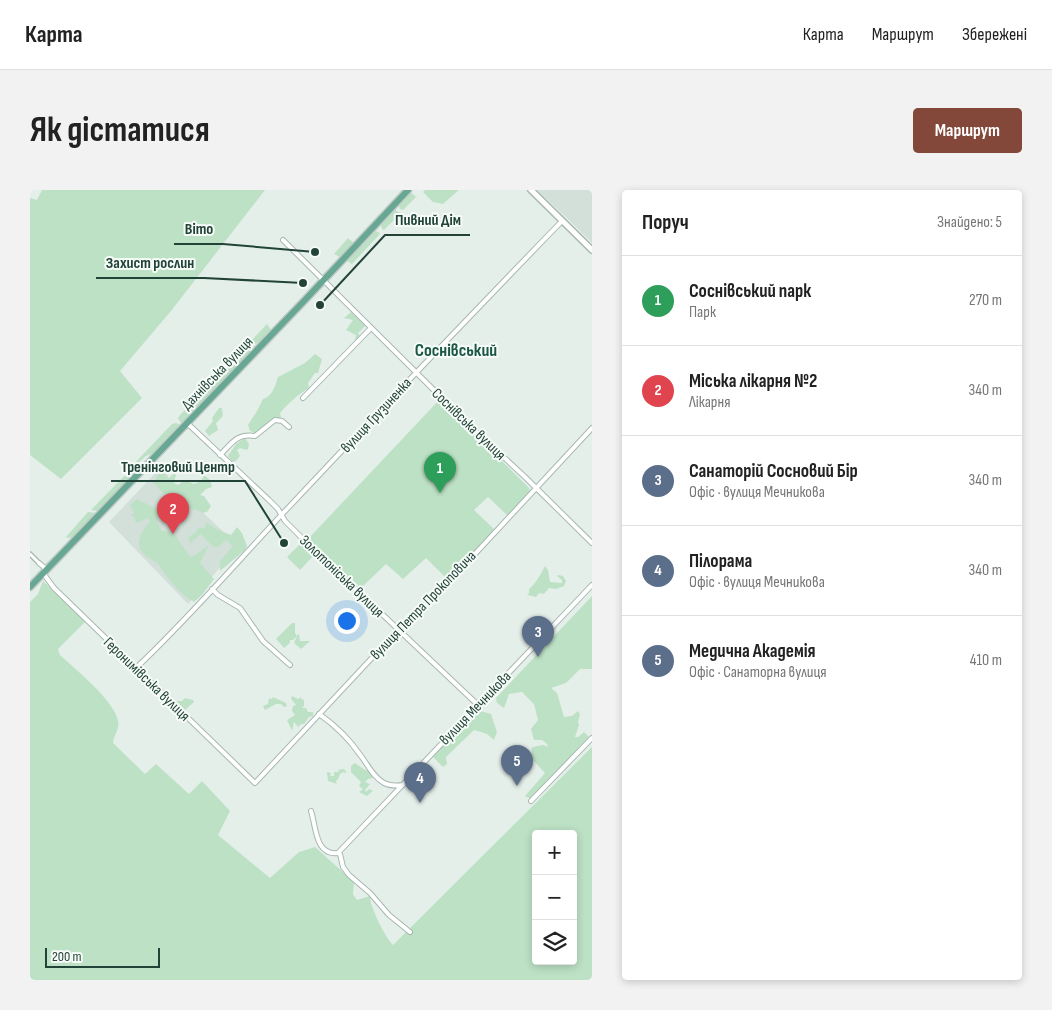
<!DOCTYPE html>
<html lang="uk">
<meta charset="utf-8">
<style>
body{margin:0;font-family:"Sofia Sans Condensed",sans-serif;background:#f2f2f2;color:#222}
.controls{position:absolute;right:15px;bottom:15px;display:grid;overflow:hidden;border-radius:5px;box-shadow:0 2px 8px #0003}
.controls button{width:45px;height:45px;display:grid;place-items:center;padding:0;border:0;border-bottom:1px solid #e0e0e0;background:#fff;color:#222;font:25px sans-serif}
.scale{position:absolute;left:15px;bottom:12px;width:115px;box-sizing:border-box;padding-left:5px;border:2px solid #224338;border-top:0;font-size:14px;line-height:18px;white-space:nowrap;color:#224338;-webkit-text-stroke:4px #f6fbf8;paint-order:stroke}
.you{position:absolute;left:316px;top:430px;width:18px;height:18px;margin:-12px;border:4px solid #fff;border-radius:50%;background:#1a73e8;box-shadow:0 0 0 8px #1a73e833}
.badge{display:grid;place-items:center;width:32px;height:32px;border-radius:50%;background:#84483a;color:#fff;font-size:16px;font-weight:700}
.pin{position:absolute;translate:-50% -41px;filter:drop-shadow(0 1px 2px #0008)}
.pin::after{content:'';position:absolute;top:26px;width:18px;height:15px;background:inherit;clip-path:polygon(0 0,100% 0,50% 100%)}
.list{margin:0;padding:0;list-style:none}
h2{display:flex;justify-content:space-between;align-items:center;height:65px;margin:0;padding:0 20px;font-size:21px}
h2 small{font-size:16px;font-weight:400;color:#767676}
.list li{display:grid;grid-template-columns:32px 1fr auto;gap:15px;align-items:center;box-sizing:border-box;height:90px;padding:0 20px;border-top:1px solid #e0e0e0}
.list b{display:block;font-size:19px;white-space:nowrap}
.list p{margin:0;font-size:16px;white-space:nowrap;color:#767676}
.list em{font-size:16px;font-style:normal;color:#767676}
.icon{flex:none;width:28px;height:28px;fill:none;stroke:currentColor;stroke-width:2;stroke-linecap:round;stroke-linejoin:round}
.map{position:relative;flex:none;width:562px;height:790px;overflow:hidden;border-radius:5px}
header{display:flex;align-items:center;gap:30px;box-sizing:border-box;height:70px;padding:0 25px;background:#fff;border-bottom:1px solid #e0e0e0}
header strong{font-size:24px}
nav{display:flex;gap:28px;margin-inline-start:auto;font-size:18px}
.intro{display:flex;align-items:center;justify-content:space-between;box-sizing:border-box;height:120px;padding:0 30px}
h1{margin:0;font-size:35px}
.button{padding:12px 22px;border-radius:5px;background:#84483a;color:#fff;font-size:18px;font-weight:700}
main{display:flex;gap:30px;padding:0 30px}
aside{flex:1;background:#fff;border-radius:5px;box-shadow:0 2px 8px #0003}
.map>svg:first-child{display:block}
.built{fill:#d3dfd9}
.green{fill:#bde1c5;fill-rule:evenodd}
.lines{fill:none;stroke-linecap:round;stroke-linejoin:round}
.pedestrian-casing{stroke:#a7b8b1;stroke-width:5.5}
.minor-casing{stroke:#a7b8b1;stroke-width:6}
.tertiary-casing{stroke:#a7b8b1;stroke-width:8}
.primary-casing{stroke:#c1cac7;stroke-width:9}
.pedestrian{stroke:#fff;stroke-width:3}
.minor{stroke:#fff;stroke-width:4}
.tertiary{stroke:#fff;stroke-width:5}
.primary{stroke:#67a793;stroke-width:6}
.labels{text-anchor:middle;stroke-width:4;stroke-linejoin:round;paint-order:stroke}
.street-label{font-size:15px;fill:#224338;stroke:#f6fbf8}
.quarter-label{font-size:18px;font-weight:bold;fill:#1c5745;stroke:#f6fbf8}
.leader{fill:none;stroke:#224338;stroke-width:2}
.callout-dot{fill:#224338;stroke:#f6fbf8;stroke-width:2}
.callout-label{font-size:16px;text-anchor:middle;font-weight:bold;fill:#224338;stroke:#f6fbf8;stroke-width:4;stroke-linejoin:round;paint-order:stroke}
</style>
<header>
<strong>Карта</strong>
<nav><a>Карта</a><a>Маршрут</a><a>Збережені</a></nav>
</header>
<div class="intro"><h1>Як дістатися</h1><a class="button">Маршрут</a></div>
<main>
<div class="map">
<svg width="562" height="790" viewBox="0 0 562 790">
<rect width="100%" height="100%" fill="#e5efea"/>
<path class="built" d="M507 0H562V53L537 28Z
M133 275 142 294 209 356 158 414 79 332Z"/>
<path class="green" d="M12 0H235L141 121 90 181 112 208 31 289 0 265V8L7 10Z
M395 0H429L413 14 403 12 393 2Z
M380 3 383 4 386 7 373 20 370 19 369 16Z
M365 20 371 23 354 40 352 39 351 35Z
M346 41 350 43 349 45 322 74 317 71Z
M318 48 324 53 310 67 304 64Z
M321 122 336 135 328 143 330 146 326 150 325 149 326 145 316 140 323 130 314 128Z
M237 134 241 140 230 152 225 154 221 151Z
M220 156 224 159 153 233 150 232 148 228 150 225 215 159Z
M285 164 292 169 288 183H285L278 193 279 198C267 205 259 213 250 223L251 227 250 228H244L225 243 220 241 218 235 227 221 233 209C243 206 245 196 248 187L275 173Z
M410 209 499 298 500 301 478 326 458 307 444 320 465 340 417 389 396 368 373 389 356 374 331 398 278 349Z
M189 218H192L193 226 186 233 188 240 179 246 175 241 183 231 182 228Z
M146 233 149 234 148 236 123 263 116 266 106 275 101 286 98 284 100 278 142 234Z
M215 248 219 254 218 259 216 260 210 258 207 260 210 266 206 271 203 272 198 266 206 254Z
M134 282 138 289 144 283 146 285 144 293 148 295 155 290 164 294 171 291 174 285 180 290 182 297 176 299 170 305 174 306 181 316 177 322 172 323 168 320 160 319 148 308 137 307 122 291 125 290 129 283Z
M94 286H97L99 289 68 321 61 320Z
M107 309 129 320 127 332 132 341 143 342 160 367 167 364 179 355 170 373 184 389 172 405 164 412C147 401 140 391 129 375 124 370 117 368 113 363 104 354 112 339 120 332L118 328 106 333 104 327 101 325 104 323 100 315Z
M58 322 66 323 43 347 37 348 36 347Z
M176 332 188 340 201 345 207 337 212 343 217 356 215 360 190 381V371L203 356 196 350 188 357H183L171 344 160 353 158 348 166 342 168 338H175Z
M272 352 285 364 270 380 257 367Z
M515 376 518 380 520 392 532 393V390L527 386 528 385 533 386 536 391 534 396 526 399 519 398 514 404 509 403 506 407 497 405 499 403V399C505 394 511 384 515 376Z
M13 391 56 431 28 459 30 465C45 479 85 511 88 531 90 540 84 544 83 553L115 584 126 574 159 604 172 591 200 621 188 645 240 688 269 662 285 657 324 692 323 704 327 710 340 706C340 717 355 747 363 755L562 557V790H0V412L8 404ZM506 644H543V771H506Z
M562 406V479H550L536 493 521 498 527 503 534 527 542 526 548 521 550 524 548 532 549 535 545 547H548L554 542 559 547 501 609 495 606 515 583 501 568 502 557 513 555 518 557 517 554 512 550H504L501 539 508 530 504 514 492 502 479 504 474 518 467 513 466 508Z
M262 433H265V443L267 446 263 450H260V453L254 458 246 449Z
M268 444H269L270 451H280L271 459 264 453Z
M262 506 268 509 271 507 272 510 274 509V516L272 518H276L278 522H283V526L279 527 274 534H271L268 537 264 532 262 541 257 530 265 525 262 521 263 516 266 515 261 509Z
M243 507 256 513 257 516 254 517 251 514H246L235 520 233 516 238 514 239 508 242 509Z
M155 508 163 510 164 512 156 519V523L145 513 147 511H152Z
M447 520 461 524 467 542 464 550 457 544 444 540 416 567 417 574 413 577 402 566Z
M325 573 335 580H339L343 588 338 589 335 592 340 594 335 600 336 602 339 599 343 601 337 606 329 602 333 599 329 596 331 592 321 582V576Z
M314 579 317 583 313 582 310 584 308 589 306 591 307 594 298 591 297 582 301 583 300 586H304V582H309L308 580Z"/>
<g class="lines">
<g class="pedestrian-casing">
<path id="pedestrian" d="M0 364 9 373"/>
</g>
<g class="minor-casing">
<path id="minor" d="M253 50 436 232 495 287 562 353
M273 208 341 138
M157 233 239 310 248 319 255 331 275 351 449 516
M190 265C202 253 207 243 225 246L245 230 252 231 259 237
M9 373 16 379
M13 383 24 398 225 593 368 440 418 393 562 238
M182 399 188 405 210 418 233 451 260 475
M106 478C159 428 207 372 257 319 348 222 440 126 532 31
M289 524C305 535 320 550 331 566 338 575 343 587 354 593 360 596 366 596 373 595
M501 611 562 548
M281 621C286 636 285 666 308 663
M308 663 562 395
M308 663 310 664 313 677 319 685 340 703 359 725 380 742"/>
</g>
<g class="tertiary-casing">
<path id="tertiary" d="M501 0 562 60"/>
</g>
<g class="primary-casing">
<path id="primary" d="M0 397 274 111 378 0"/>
</g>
<use href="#pedestrian" class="pedestrian"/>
<use href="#minor" class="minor"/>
<use href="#tertiary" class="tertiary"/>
<use href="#primary" class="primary"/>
</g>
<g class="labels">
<g class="street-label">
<text transform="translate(187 183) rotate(-46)" y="5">Дахнівська вулиця</text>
<text transform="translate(346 225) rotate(-47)" y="5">вулиця Грузиненка</text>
<text transform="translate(439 234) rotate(44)" y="5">Соснівська вулиця</text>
<text transform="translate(312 386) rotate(44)" y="5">Золотоніська вулиця</text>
<text transform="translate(393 415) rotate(-46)" y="5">вулиця Петра Прокоповича</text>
<text transform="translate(117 489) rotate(44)" y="5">Геронимівська вулиця</text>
<text transform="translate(445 518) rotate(-46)" y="5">вулиця Мечникова</text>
</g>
<g class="quarter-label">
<text x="426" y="166">Соснівський</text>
</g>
</g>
<path class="leader" d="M290 115L355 45H440M285 62L193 54H144M273 93L174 88H66M254 353L215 291H81"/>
<g class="callout-dot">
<circle cx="290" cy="115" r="5"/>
<circle cx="285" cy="62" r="5"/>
<circle cx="273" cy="93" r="5"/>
<circle cx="254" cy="353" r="5"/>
</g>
<g class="callout-label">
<text x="398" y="35">Пивний Дім</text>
<text x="169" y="44">Віто</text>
<text x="120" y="78">Захист рослин</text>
<text x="148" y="282">Тренінговий Центр</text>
</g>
</svg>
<div class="controls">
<button>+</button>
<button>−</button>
<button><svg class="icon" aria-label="layers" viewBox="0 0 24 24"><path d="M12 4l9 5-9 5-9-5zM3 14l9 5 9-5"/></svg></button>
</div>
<div class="scale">200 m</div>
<div class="you"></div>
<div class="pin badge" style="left:410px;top:303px;background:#2e9e5b">1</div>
<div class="pin badge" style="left:143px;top:344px;background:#e0444e">2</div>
<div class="pin badge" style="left:508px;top:467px;background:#5c6f8a">3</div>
<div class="pin badge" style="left:390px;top:613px;background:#5c6f8a">4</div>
<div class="pin badge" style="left:487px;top:596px;background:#5c6f8a">5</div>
</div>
<aside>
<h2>Поруч<small>Знайдено: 5</small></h2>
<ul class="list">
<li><span class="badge" style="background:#2e9e5b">1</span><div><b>Соснівський парк</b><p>Парк</p></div><em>270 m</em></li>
<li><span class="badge" style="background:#e0444e">2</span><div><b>Міська лікарня №2</b><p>Лікарня</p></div><em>340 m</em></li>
<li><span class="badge" style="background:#5c6f8a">3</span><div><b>Санаторій Сосновий Бір</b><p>Офіс · вулиця Мечникова</p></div><em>340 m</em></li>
<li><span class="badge" style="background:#5c6f8a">4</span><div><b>Пілорама</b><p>Офіс · вулиця Мечникова</p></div><em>340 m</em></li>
<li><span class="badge" style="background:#5c6f8a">5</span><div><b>Медична Академія</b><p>Офіс · Санаторна вулиця</p></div><em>410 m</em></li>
</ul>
</aside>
</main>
